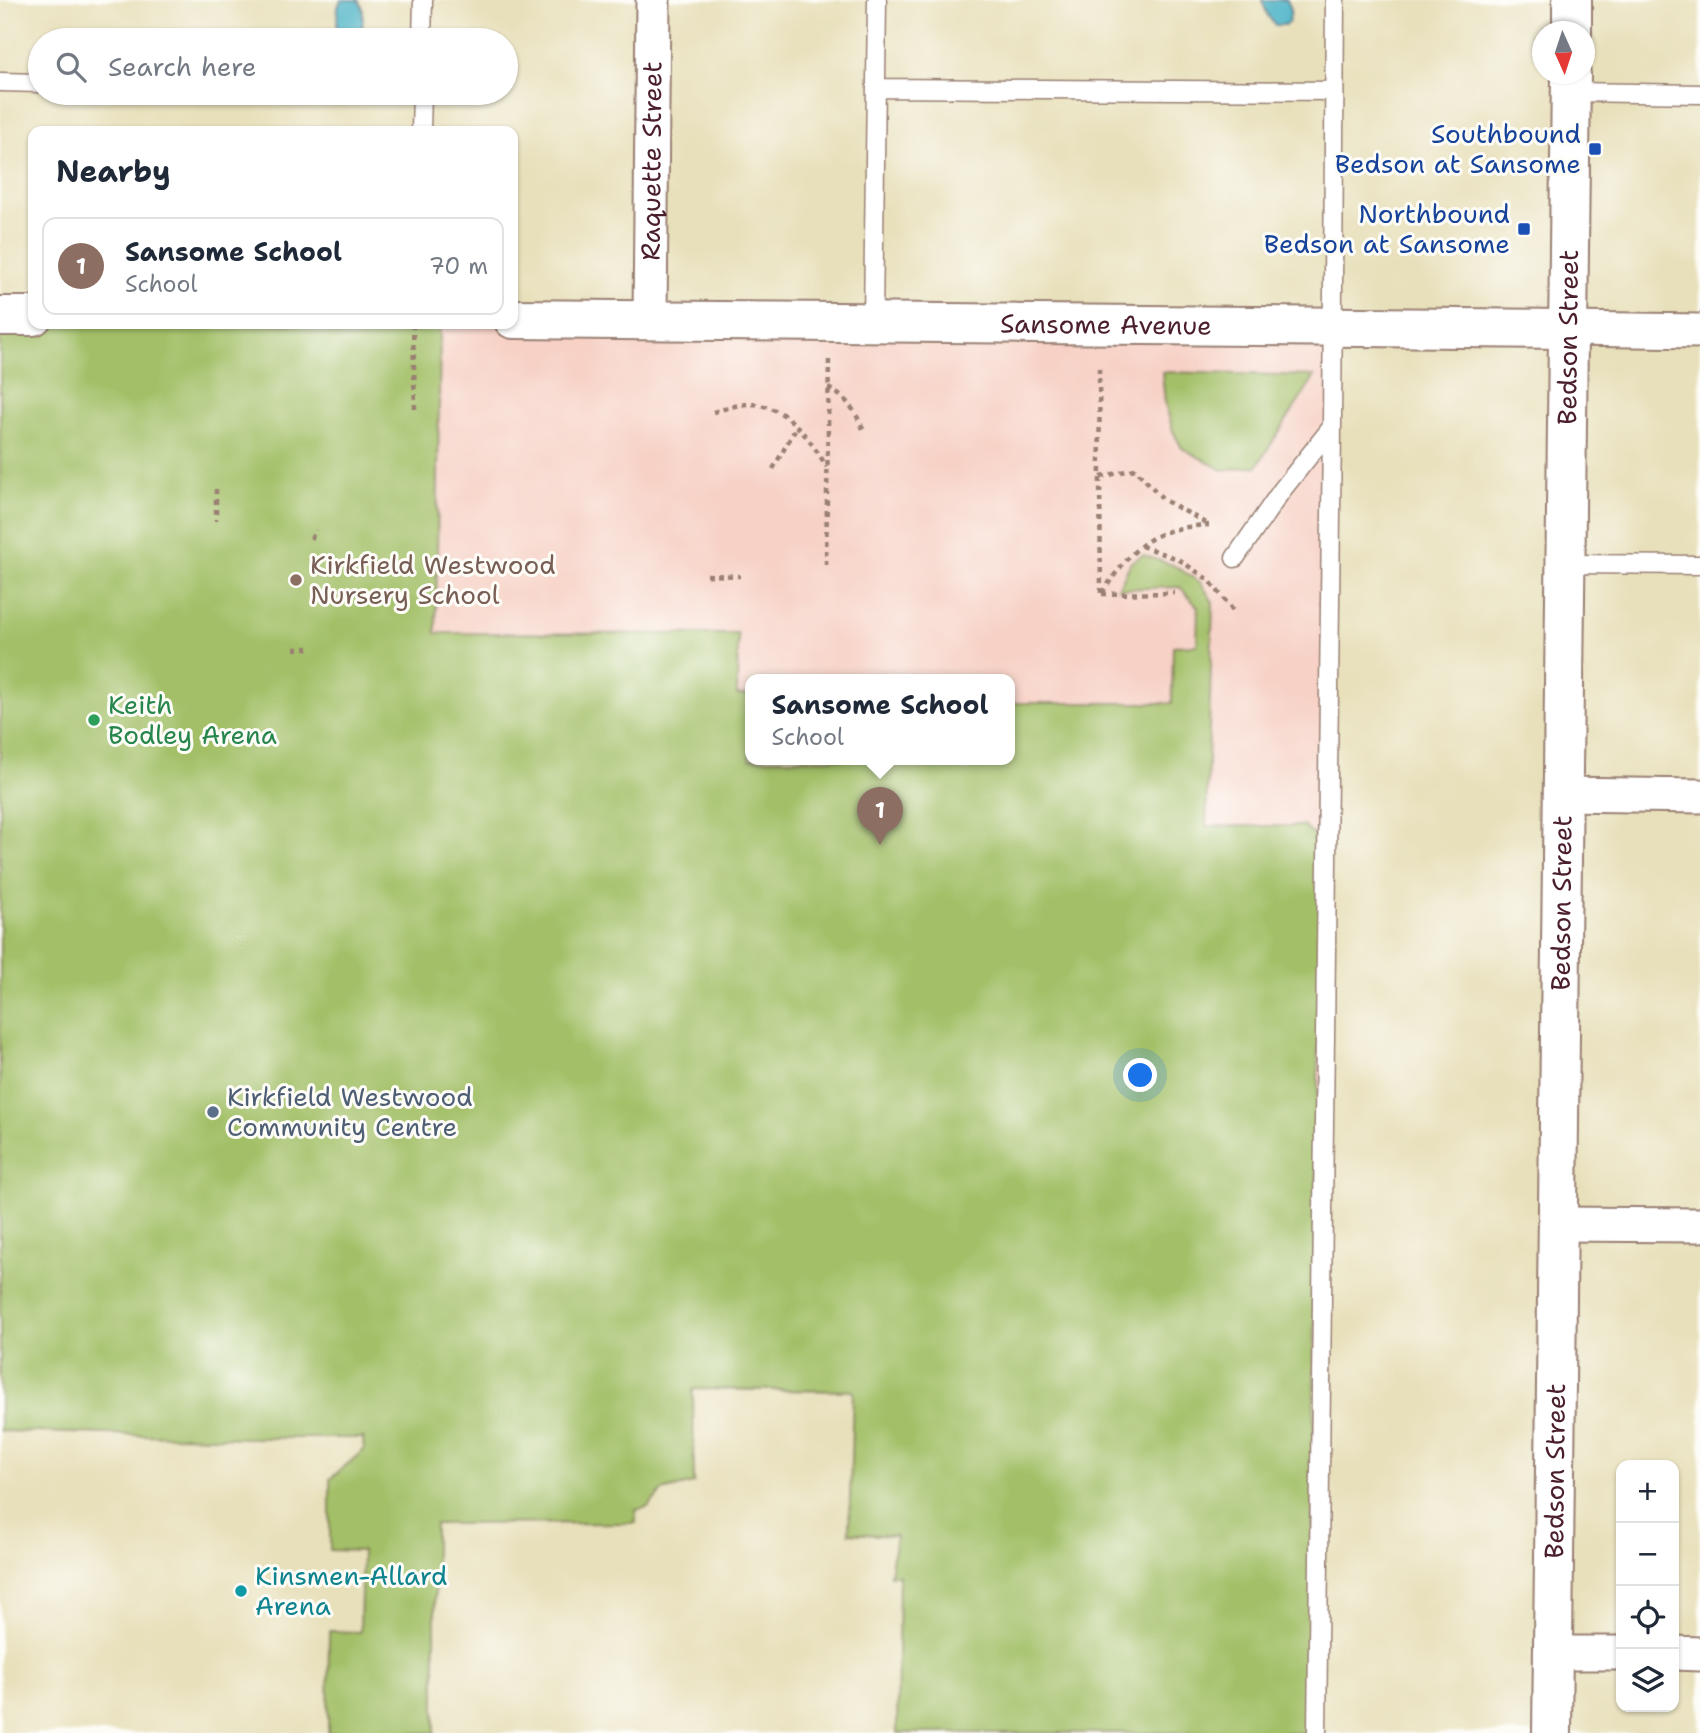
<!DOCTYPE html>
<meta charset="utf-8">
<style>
body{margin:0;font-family:"Shantell Sans",sans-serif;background:#f6f6f7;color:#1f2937}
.controls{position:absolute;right:21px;bottom:21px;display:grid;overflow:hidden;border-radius:14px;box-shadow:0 2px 5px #0004}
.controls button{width:63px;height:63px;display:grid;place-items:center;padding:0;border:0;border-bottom:2px solid #e0e1e3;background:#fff;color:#1f2937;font:35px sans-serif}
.compass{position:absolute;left:1532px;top:21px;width:63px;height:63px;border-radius:50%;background:#fff;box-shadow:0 2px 5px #0004;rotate:177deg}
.you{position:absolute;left:1141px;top:1076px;width:24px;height:24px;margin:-18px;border:5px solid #fff;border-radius:50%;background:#1a73e8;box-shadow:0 0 0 10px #1a73e833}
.badge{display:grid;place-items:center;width:46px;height:46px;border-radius:50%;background:#c8321e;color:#fff;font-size:23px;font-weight:700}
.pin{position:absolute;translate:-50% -58px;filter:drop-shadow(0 2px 4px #0008)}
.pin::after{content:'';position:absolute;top:37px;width:24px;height:21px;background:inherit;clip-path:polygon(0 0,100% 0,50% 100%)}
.popup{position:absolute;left:745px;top:674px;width:270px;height:91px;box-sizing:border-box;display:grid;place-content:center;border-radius:14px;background:#fff;filter:drop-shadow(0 2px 5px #0005);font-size:23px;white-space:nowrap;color:#747a83}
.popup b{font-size:26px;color:#1f2937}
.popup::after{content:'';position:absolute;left:50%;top:100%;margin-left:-14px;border:14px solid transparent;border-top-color:#fff}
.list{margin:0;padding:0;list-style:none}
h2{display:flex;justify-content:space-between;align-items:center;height:91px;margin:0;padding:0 28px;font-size:30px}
h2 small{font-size:23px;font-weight:400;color:#747a83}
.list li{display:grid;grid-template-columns:46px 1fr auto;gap:21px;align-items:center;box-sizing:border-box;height:98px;margin:0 14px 14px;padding:0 14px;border:2px solid #e0e1e3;border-radius:14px}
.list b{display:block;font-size:26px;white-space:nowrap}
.list p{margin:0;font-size:23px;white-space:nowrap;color:#747a83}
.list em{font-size:23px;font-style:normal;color:#747a83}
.icon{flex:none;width:38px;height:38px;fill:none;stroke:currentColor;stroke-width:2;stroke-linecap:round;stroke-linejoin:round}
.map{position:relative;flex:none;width:1700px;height:1733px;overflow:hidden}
.search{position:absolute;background:#fff;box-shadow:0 2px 5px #0004;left:28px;top:28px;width:490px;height:77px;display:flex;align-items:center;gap:18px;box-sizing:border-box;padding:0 24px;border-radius:38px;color:#747a83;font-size:26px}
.panel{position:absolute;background:#fff;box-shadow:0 2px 5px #0004;left:28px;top:126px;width:490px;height:203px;border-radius:14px}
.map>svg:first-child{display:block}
.built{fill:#f7d1c6;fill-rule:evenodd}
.green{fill:#a3c067;stroke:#767049;stroke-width:2}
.water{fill:#48b2c6;stroke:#496878;stroke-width:2}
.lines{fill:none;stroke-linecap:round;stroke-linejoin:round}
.lane-casing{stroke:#998073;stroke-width:21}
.street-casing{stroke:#998073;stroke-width:37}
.secondary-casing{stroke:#998073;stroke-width:42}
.path{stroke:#998073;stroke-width:4.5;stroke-dasharray:5 5;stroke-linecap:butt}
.lane{stroke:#fff;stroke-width:18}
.street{stroke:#fff;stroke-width:33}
.secondary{stroke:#fff;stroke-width:38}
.transit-dot{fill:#1a4fb4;stroke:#fdfcf7;stroke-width:2.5}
.education-dot{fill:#8d6e63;stroke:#fdfcf7;stroke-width:2.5}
.leisure-dot{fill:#2e9e5b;stroke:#fdfcf7;stroke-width:2.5}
.service-dot{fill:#5c6f8a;stroke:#fdfcf7;stroke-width:2.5}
.culture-dot{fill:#0f9aa8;stroke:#fdfcf7;stroke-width:2.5}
.labels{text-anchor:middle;stroke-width:6;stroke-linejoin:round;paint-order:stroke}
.transit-label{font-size:26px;fill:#164399;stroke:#fdfcf7;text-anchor:end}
.street-label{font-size:26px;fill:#4a1f2b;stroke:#fdfcf7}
.education-label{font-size:26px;fill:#785e54;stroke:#fdfcf7;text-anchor:start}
.leisure-label{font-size:26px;fill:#27864d;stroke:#fdfcf7;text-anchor:start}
.service-label{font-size:26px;fill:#4e5e75;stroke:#fdfcf7;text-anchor:start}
.culture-label{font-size:26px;fill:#0d838f;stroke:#fdfcf7;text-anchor:start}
</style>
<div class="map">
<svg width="1700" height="1733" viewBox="0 0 1700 1733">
<rect width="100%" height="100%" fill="#fdfcf7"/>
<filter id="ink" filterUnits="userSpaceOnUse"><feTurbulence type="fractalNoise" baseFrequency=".0143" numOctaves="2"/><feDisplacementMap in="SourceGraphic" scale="14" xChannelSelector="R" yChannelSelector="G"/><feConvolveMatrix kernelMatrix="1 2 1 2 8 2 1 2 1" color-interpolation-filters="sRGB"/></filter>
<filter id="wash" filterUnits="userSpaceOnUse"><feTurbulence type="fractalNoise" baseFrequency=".00686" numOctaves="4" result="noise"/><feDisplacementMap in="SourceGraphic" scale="28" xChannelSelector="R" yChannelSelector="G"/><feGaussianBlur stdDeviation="1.57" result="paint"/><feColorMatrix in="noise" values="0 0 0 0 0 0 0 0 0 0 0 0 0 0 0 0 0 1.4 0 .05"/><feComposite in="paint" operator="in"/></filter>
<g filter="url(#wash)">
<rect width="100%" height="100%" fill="#e8e0bb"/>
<path class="built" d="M440 324 1333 328 1321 1374 433 851ZM750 679H1010V759H750Z"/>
<path class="green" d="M0 316 33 324H440L436 633 738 634 737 695H750V759H1010V703H1172L1173 646 1197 645 1198 607 1180 587 1118 589 1131 562 1143 555 1173 565 1201 583 1213 602 1206 826H1303L1321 841 1310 1733H897L899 1575H890L896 1536 849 1533 853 1391 693 1389 694 1483 662 1491 648 1507 636 1510V1523L435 1524V1733H328L329 1631 360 1632 362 1551 330 1550V1479L364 1450 363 1438H248L0 1431Z
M1162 372 1315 376 1257 466 1222 470 1182 448 1173 431 1165 403Z"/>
<path class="water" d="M341 0H358L363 8 362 40H336L338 7Z
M1262 0H1287L1291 9 1289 22 1285 25H1275L1268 16Z"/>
</g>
<g filter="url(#ink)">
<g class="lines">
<g class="lane-casing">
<path id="lane" d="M422 40 423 0
M0 82 40 83
M876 88 1334 91
M1571 92 1700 94
M421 131 422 93
M873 322 877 0
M1235 558 1282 490 1332 427
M1564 564 1700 565
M1317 1733 1332 427 1335 0"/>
</g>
<g class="street-casing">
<g id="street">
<path id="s1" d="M650 320 653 0"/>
<path d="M1568 329 1700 331"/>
<path d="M1563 794 1700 796"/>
<path d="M1558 1224 1700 1225"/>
<path d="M1553 1653H1621"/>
<path d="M1674 1653 1700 1654"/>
</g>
</g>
<g class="secondary-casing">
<g id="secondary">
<path d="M1572 32V0"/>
<path d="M0 316H33"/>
<path id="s2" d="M513 319 1568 329"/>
<path id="s3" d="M1552 1733 1571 74"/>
</g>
</g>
<path class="path" d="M413 324 415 410
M1099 368 1101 594
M828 388C846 397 855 410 863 429
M713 412C725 409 738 404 750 404 788 405 809 439 827 467
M773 469 797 426
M1101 477 1135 469 1164 500 1208 524
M216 489V521
M311 539 316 530
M1141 546 1178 559 1209 580 1235 613
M826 565 829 359
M707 575 740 576
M1102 593C1134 546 1150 528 1209 525
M1102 594 1174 593
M294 649 309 648V644"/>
<use href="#lane" class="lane"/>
<use href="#street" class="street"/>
<use href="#secondary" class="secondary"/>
</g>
</g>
<g class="transit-dot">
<rect x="1588" y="142" width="14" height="14" rx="3.5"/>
<rect x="1517" y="222" width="14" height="14" rx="3.5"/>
</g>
<circle class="education-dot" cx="296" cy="580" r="7"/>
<circle class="leisure-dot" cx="94" cy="720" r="7"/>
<circle class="service-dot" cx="213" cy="1112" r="7"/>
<circle class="culture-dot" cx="241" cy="1591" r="7"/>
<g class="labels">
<g class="transit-label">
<text x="1581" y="143">Southbound<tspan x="1581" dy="30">Bedson at Sansome</tspan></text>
<text x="1510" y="223">Northbound<tspan x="1510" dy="30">Bedson at Sansome</tspan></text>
</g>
<g class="street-label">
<text dy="9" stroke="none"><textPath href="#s1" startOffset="159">Raquette Street</textPath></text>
<text dy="9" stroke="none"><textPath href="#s2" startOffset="593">Sansome Avenue</textPath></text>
<text dy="9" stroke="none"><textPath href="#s3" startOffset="1396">Bedson Street</textPath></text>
<text dy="9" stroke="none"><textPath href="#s3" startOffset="830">Bedson Street</textPath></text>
<text dy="9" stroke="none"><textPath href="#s3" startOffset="262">Bedson Street</textPath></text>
</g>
<g class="education-label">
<text x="310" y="574">Kirkfield Westwood<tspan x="310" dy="30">Nursery School</tspan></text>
</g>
<g class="leisure-label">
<text x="108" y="714">Keith<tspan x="108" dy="30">Bodley Arena</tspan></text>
</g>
<g class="service-label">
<text x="227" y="1106">Kirkfield Westwood<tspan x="227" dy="30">Community Centre</tspan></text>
</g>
<g class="culture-label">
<text x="255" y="1585">Kinsmen-Allard<tspan x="255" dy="30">Arena</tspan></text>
</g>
</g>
</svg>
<div class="controls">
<button>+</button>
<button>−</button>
<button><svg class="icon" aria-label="locate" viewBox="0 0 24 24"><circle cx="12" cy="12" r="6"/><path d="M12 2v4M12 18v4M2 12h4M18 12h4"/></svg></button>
<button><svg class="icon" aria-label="layers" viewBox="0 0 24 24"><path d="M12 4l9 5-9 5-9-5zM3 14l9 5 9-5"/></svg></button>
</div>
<svg class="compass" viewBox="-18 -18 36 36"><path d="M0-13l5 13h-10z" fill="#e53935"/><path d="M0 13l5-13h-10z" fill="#747a83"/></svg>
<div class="you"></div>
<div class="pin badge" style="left:880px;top:845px;background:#8d6e63">1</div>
<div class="popup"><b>Sansome School</b>School</div>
<div class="search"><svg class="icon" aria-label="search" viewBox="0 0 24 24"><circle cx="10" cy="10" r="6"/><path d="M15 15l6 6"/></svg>Search here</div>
<section class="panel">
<h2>Nearby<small></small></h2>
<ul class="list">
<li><span class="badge" style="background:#8d6e63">1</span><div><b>Sansome School</b><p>School</p></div><em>70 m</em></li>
</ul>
</section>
</div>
